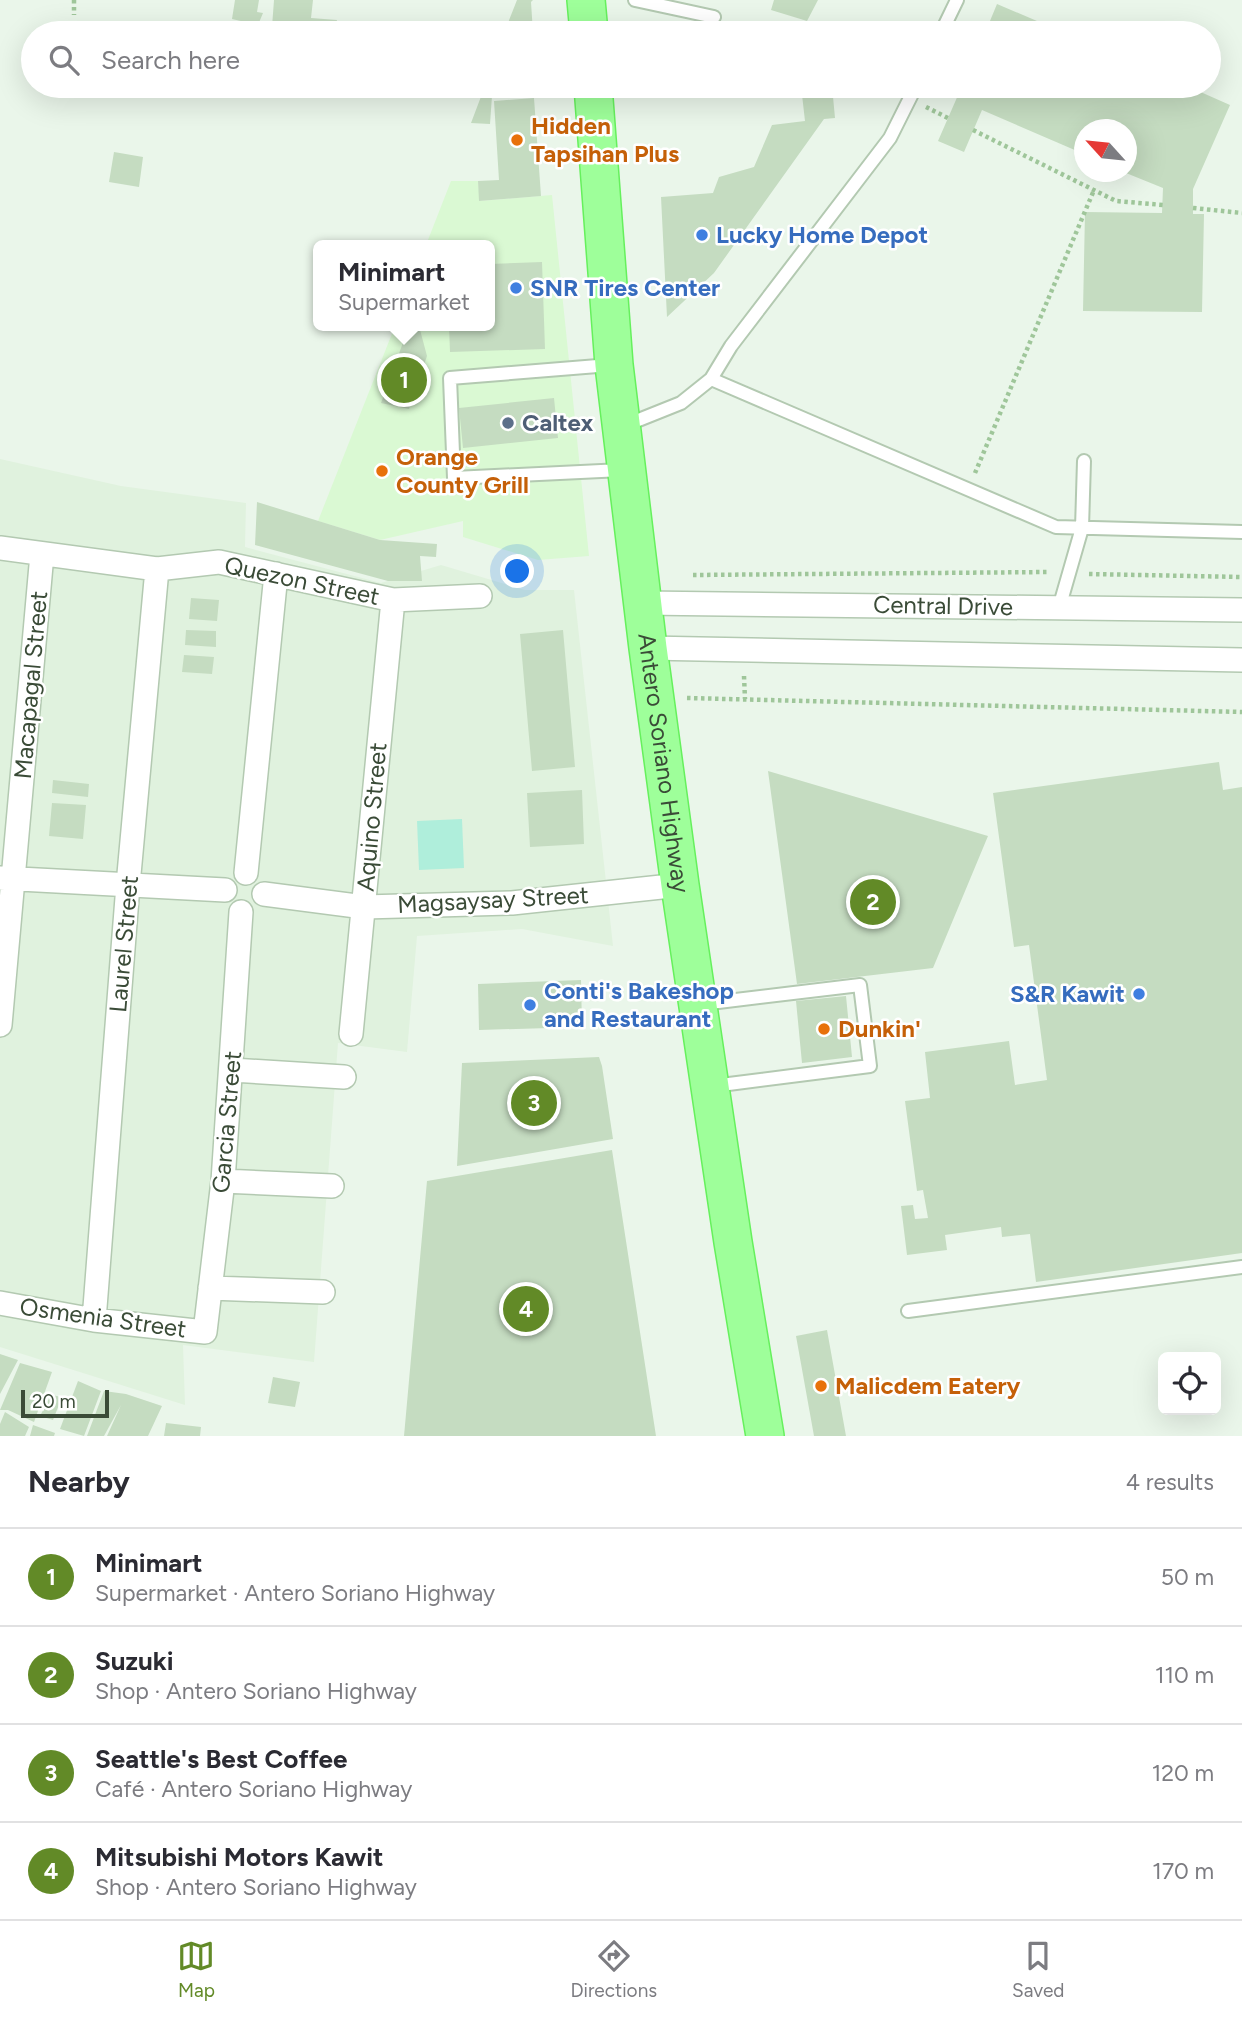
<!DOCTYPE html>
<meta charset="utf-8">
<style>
body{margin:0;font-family:Figtree,sans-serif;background:#f7f7f7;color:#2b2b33}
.controls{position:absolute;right:21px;bottom:21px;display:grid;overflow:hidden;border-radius:10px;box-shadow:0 7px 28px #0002}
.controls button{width:63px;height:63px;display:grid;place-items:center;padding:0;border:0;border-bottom:2px solid #e1e1e2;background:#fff;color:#2b2b33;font:35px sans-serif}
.compass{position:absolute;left:1074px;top:119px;width:63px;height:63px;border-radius:50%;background:#fff;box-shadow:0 7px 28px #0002;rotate:297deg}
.scale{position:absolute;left:21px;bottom:18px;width:88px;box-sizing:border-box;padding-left:7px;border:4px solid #3a4b37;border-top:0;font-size:19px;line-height:24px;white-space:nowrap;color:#3a4b37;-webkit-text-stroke:5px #fff;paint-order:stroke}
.you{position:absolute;left:518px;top:572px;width:24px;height:24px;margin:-18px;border:5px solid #fff;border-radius:50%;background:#1a73e8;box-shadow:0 0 0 10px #1a73e833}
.badge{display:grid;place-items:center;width:46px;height:46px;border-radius:50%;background:#628a27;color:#fff;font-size:23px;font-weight:700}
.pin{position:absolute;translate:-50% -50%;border:4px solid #fff;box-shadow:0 2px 7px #0006}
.popup{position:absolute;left:313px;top:240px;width:182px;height:91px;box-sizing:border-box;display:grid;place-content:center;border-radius:10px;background:#fff;filter:drop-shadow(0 2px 5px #0005);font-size:23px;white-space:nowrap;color:#7c7c81}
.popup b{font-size:26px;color:#2b2b33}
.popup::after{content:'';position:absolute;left:50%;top:100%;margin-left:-14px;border:14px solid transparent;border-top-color:#fff}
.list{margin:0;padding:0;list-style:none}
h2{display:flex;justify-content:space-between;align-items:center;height:91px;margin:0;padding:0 28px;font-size:30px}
h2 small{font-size:23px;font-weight:400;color:#7c7c81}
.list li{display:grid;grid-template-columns:46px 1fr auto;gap:21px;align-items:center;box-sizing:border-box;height:98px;padding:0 28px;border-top:2px solid #e1e1e2}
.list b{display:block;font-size:26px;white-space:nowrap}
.list p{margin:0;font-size:23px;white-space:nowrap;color:#7c7c81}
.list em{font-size:23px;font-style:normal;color:#7c7c81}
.icon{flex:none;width:38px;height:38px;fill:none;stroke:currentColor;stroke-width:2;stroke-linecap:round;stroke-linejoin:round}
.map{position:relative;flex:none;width:1242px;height:1436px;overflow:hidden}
.search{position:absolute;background:#fff;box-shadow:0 7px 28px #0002;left:21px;right:21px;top:21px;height:77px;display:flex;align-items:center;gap:18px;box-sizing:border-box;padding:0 24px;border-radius:38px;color:#7c7c81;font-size:26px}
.sheet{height:483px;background:#fff}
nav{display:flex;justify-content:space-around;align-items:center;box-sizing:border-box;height:98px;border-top:2px solid #e1e1e2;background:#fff;font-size:19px;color:#7c7c81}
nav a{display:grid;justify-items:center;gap:4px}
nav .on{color:#628a27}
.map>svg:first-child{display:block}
.residential{fill:#e0f2de}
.commercial{fill:#daf9d3}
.green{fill:#afeedb}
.building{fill:#c5dcc1}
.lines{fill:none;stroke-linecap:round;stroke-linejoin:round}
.service-casing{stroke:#b3c9b1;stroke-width:16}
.minor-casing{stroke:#b3c9b1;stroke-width:26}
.primary-casing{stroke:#66f05d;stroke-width:40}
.path{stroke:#9fc69a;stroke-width:4.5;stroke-dasharray:3.5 3.5;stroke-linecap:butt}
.service{stroke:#fff;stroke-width:12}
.minor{stroke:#fff;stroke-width:23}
.primary{stroke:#9eff9a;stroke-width:37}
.food-dot{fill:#e8710a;stroke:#fff;stroke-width:2.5}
.shop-dot{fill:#3f7fe0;stroke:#fff;stroke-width:2.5}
.service-dot{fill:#5c6f8a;stroke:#fff;stroke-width:2.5}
.labels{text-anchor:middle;stroke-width:5;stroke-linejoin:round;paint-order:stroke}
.food-label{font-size:24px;font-weight:bold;fill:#c56008;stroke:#fff;text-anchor:start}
.shop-label{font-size:24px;font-weight:bold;fill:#366cbe;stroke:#fff;text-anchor:start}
.service-label{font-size:24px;font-weight:bold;fill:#4e5e75;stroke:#fff;text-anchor:start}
.street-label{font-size:24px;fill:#3a4b37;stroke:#fff}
</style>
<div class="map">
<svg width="1242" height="1436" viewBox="0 0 1242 1436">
<rect width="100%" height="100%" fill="#eaf6ea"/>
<path class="residential" d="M0 459 121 486 246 503 245 547 381 583 441 565 525 590H574L613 946 522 929 417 936 407 1052 338 1043 314 1362 183 1345 185 1405 0 1347Z"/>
<path class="commercial" d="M451 181H478L480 201 552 195 589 556 538 560 463 537V521L380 540 318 521 395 326H490V245H426Z"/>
<path class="green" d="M462 819 464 868 419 870 417 821Z"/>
<path class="building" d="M235 0H259L257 12 263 13 258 25 232 19Z
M274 0H313L311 18 337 20 334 33H302L272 27Z
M517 0H533L531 2 533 33H504Z
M774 0H818L807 21 771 10Z
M997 4 1065 33H985Z
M485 86H536V91L492 96 490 124 471 123Z
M801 86H832L835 118 824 119 714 273 667 317 661 197 713 193 719 177 754 167 772 125 805 121Z
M962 86H1187L1230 105 1193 189V214H1204L1202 312 1083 311 1085 212 1162 213 1163 188 1126 173V130H1084V154L982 110 964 152 938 141Z
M534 98 541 196 479 201 478 181 499 180 494 101Z
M114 152 143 157 139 187 109 182Z
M542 262 545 349 450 352 449 326H490V264Z
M409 326H419L427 356 409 409 381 403Z
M554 398 558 438 463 448 459 408Z
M257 502 380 540 437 544 436 557 420 556 422 581H388L255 545Z
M191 598 219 600 217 621 189 619Z
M186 630 216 631V647L185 645Z
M563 630 575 767 532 771 520 634Z
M184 655 214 657 212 674 182 672Z
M1219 762 1223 790 1242 787V1253L1036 1282 1030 1234 1002 1237 1001 1227 945 1235 947 1250 907 1255 901 1206 913 1205 915 1219 928 1218 923 1190 917 1191 905 1101 930 1098 925 1052 1009 1041 1015 1085 1047 1080 1029 945 1014 947 993 793Z
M768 771 988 836 933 968 797 984Z
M53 780 89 784 88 797 52 793Z
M582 790 584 844 530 847 527 793Z
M52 803 86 805 83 839 49 836Z
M581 980 582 1027 479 1030 478 984Z
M846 996 852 1057 802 1063 796 1001Z
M599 1057 602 1066 613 1139 457 1166 462 1063Z
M612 1150 656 1436H404L427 1181Z
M827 1330 846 1436H814L796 1336Z
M0 1354 18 1360 0 1394Z
M20 1363 52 1372 34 1422 8 1410H0Z
M273 1377 300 1382 295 1407 268 1403Z
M78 1381 101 1391 84 1436 60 1429Z
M104 1391 126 1394 162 1406 148 1436H107L121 1405 104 1436H87Z
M51 1395 62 1397 53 1420 40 1416Z
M5 1412 29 1427 25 1436H0V1424Z
M166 1423 201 1427 200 1436H164Z
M33 1425 55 1433 54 1436H30Z"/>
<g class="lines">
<g class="service-casing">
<path id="service" d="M635 0 714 17
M941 33 957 0
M916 86 890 138 731 346 711 379 1056 527 1242 532
M610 365 450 378 454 478 622 470
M626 425 681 403 711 379
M1059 608 1082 528 1084 461
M702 1004 860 985 870 1066 713 1086
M908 1311 1242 1267"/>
</g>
<g class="minor-casing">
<path id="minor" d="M0 548 157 569 219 562 393 600 480 596
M643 603 1242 610
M648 648 1242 660
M246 873 276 574
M0 878 225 890
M264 894 364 907 512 903 680 885
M0 1025 42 554
M351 1034 393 600
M232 1070 344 1077
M223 1181 332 1186
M210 1288 323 1292
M0 1303 94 1320 205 1332 223 1181 241 912
M94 1320 128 885 157 569"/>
</g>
<g class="primary-casing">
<g id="primary">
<path d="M586 0 589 33"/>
<path id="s1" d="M593 86 614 365 648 648 680 885 733 1242 765 1436"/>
</g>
</g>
<path class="path" d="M74 0V15
M926 107 948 118
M973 130 1116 201 1163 205
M1193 208 1242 213
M975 473 1094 190
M1089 574 1242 577
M693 575 1049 572
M744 676 745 699
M687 698 1242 712"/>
<use href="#service" class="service"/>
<use href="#minor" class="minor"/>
<use href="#primary" class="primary"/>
</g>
<g class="food-dot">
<circle cx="517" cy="140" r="7"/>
<circle cx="382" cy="471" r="7"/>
<circle cx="824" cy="1029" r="7"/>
<circle cx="821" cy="1386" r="7"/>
</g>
<g class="shop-dot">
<circle cx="702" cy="235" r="7"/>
<circle cx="516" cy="288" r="7"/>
<circle cx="1139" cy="994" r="7"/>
<circle cx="530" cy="1005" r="7"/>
</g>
<circle class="service-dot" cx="508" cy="423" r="7"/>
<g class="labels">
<g class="food-label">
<text x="531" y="134">Hidden<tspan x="531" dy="28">Tapsihan Plus</tspan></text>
<text x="396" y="465">Orange<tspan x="396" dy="28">County Grill</tspan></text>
<text x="838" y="1037">Dunkin'</text>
<text x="835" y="1394">Malicdem Eatery</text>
</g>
<g class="shop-label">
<text x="716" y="243">Lucky Home Depot</text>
<text x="530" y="296">SNR Tires Center</text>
<text x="544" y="999">Conti's Bakeshop<tspan x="544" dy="28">and Restaurant</tspan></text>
<text x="1125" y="1002" text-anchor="end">S&amp;R Kawit</text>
</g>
<g class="service-label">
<text x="522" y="431">Caltex</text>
</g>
<g class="street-label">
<text transform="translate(302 581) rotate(12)" y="8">Quezon Street</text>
<text transform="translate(943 606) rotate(1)" y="8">Central Drive</text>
<text transform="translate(31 685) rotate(-85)" y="8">Macapagal Street</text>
<text dy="8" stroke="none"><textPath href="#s1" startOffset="681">Antero Soriano Highway</textPath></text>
<text transform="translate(372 817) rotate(-85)" y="8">Aquino Street</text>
<text transform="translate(493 900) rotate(-3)" y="8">Magsaysay Street</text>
<text transform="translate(124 944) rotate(-85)" y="8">Laurel Street</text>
<text transform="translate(227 1122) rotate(-85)" y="8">Garcia Street</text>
<text transform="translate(103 1318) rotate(8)" y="8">Osmenia Street</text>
</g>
</g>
</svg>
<div class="controls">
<button><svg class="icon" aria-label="locate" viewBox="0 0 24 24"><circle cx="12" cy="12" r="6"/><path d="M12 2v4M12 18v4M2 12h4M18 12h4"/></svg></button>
</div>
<svg class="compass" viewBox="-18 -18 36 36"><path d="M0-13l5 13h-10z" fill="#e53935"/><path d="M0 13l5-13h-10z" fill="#7c7c81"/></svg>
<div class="scale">20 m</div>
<div class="you"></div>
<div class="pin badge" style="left:404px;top:380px">1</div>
<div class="popup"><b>Minimart</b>Supermarket</div>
<div class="pin badge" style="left:873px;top:902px">2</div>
<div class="pin badge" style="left:534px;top:1103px">3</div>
<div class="pin badge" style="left:526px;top:1309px">4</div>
<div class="search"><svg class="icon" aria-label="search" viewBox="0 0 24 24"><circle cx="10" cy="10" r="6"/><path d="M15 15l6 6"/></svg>Search here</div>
</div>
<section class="sheet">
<h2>Nearby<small>4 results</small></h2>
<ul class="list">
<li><span class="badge">1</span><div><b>Minimart</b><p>Supermarket · Antero Soriano Highway</p></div><em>50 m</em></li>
<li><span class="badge">2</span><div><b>Suzuki</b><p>Shop · Antero Soriano Highway</p></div><em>110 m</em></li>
<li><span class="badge">3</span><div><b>Seattle's Best Coffee</b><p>Café · Antero Soriano Highway</p></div><em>120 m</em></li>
<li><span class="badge">4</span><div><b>Mitsubishi Motors Kawit</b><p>Shop · Antero Soriano Highway</p></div><em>170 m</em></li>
</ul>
</section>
<nav>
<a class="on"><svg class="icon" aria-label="map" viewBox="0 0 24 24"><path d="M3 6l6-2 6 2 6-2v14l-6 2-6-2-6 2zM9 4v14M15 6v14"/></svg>Map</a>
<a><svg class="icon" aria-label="directions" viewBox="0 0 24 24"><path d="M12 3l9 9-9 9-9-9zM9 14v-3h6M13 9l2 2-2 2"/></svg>Directions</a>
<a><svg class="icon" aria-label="saved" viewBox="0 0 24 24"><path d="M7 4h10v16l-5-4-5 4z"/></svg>Saved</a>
</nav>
